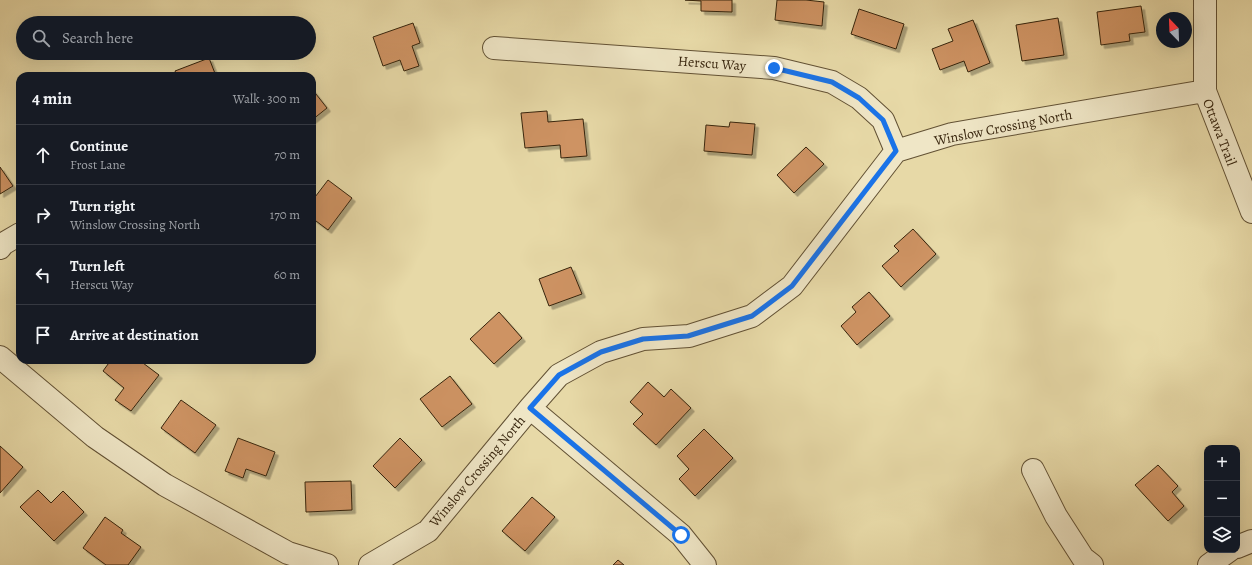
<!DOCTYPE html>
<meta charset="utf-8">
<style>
body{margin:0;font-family:Alegreya,serif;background:#20242c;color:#f1f3f6}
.controls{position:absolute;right:12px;bottom:12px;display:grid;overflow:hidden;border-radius:8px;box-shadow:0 4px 16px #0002}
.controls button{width:36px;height:36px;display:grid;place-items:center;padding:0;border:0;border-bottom:1px solid #363941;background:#171b24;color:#f1f3f6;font:20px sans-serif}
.compass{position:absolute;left:1156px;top:12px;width:36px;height:36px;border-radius:50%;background:#171b24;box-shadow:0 4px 16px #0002;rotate:337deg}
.stop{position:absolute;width:12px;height:12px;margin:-9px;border:3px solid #1a73e8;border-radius:50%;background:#fff}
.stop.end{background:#1a73e8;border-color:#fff;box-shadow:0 1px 4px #0008}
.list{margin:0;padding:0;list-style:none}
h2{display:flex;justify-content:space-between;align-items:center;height:52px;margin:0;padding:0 16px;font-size:17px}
h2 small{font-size:13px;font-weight:400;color:#9ea1a6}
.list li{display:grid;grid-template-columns:26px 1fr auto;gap:12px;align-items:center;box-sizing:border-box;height:60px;padding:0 16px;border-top:1px solid #363941}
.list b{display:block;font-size:15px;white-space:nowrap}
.list p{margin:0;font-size:13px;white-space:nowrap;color:#9ea1a6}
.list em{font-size:13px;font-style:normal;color:#9ea1a6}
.icon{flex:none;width:22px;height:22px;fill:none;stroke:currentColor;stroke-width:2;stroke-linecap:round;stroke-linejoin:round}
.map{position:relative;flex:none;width:1252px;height:565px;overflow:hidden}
.search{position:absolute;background:#171b24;box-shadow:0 4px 16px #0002;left:16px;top:16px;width:300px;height:44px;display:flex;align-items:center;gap:10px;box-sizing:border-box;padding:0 14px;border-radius:22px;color:#9ea1a6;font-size:15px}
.panel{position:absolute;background:#171b24;box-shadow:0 4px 16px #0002;left:16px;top:72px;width:300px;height:292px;border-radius:12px}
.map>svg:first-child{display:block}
.building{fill:#ce9363;stroke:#36240d;filter:url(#shadow)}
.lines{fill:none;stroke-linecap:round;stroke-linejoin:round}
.minor-casing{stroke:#625134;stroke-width:24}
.minor{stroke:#efe6c6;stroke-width:22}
.route{stroke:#1a73e8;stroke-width:5}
.labels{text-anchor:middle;stroke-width:3;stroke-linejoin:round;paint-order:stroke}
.street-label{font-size:14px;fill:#36240d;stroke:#efe6c6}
</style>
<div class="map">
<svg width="1252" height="565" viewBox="0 0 1252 565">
<defs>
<filter id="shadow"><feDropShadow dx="3.5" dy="3.5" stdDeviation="0" flood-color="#0004"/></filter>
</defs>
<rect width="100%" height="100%" fill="#e7d9a7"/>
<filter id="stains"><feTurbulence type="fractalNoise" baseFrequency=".005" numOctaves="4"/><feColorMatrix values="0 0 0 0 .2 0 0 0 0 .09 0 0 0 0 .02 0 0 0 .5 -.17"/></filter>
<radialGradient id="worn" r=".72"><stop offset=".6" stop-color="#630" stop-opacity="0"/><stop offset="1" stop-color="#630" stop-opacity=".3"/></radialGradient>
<path class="building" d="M685 0H732V12L701 11V1Z
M777 0H806L824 2 822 26 775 20Z
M1141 6 1145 32 1129 34 1130 41 1101 45 1097 12Z
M859 9 904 24 896 49 851 34Z
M1058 18 1064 55 1022 61 1016 25Z
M973 20 990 63 968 72 964 61 940 70 932 49 953 41 948 29Z
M413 23 420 43 412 46 419 66 404 71 400 60 383 66 373 37Z
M209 58 216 76H177L175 71Z
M312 89 327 108 312 120Z
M547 111 548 122 583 119 587 156 561 158 560 145 525 148 521 113Z
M730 122 755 124 752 155 704 151 706 125 729 127Z
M806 147 824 164 794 193 777 175Z
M0 167 13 186 0 194Z
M328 180 352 198 328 230 312 218V201Z
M913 229 936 254 901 287 882 266 899 251 894 246Z
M571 267 582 294 549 306 539 279Z
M869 292 890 316 857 345 841 326 856 312 852 307Z
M499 312 522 338 494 364 470 339Z
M111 360H139L159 375 131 411 115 400 124 388 103 371Z
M450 376 472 404 442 427 420 399Z
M648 382 664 397 671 389 691 408 656 445 633 424 643 414 630 402Z
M181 400 216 425 195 453 161 428Z
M704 429 733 458 695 496 679 479 689 469 677 456Z
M238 438 275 452 266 476 246 469 243 478 225 471Z
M400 438 422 460 395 488 373 466Z
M0 446 23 467 0 493Z
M1158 465 1178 486 1172 492 1184 506 1168 521 1135 485Z
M351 481 352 510 306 512 305 482Z
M38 490 51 503 63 491 84 512 54 541 20 507Z
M532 497 555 517 525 551 502 531Z
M105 517 123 530 121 533 141 547 128 565H106L83 548Z
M618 560 624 565H613Z"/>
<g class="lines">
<g class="minor-casing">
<path id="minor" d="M1205 0V91L1252 212
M494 48 774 68 832 82 859 98 883 120 896 151
M0 248 3 244 20 234
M0 357 95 437 165 485 288 553 327 565
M530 408 681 535 705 565
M1033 470 1056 516 1083 558 1092 565
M1237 547 1252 541
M370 565 428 531 530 408 559 375 601 352 643 339 689 336 752 316 792 286 896 151 952 134 1205 91
M1209 565 1230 550"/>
</g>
<use href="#minor" class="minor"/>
</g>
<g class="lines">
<path class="route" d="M681 535 530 408 559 375 601 352 643 339 688 336 752 316 792 286 896 151 883 120 859 98 832 82 774 68"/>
</g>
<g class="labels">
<g class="street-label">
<text transform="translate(712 63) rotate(4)" y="5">Herscu Way</text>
<text transform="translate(1003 127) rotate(-11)" y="5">Winslow Crossing North</text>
<text transform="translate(1220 132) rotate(69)" y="5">Ottawa Trail</text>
<text transform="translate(477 471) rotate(-50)" y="5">Winslow Crossing North</text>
</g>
</g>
<rect width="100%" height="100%" filter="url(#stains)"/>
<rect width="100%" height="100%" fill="url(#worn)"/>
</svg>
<div class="controls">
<button>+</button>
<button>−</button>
<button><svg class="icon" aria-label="layers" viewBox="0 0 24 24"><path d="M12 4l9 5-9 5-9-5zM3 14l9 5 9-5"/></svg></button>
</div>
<svg class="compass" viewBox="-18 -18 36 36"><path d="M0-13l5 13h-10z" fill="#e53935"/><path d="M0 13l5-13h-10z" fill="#9ea1a6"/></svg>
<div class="stop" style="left:681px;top:535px"></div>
<div class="stop end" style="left:774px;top:68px"></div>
<div class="search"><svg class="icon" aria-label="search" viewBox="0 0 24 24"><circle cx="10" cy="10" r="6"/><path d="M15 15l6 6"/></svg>Search here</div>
<section class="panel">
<h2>4 min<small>Walk · 300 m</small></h2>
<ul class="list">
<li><svg class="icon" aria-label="ahead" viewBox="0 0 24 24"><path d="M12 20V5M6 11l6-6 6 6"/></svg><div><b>Continue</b><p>Frost Lane</p></div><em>70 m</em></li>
<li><svg class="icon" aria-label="right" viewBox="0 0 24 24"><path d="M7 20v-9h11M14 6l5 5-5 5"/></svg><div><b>Turn right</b><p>Winslow Crossing North</p></div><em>170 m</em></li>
<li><svg class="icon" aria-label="left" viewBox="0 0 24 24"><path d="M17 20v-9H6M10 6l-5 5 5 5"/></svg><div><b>Turn left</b><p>Herscu Way</p></div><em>60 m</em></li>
<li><svg class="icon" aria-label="arrive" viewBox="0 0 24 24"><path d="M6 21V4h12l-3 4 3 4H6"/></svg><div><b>Arrive at destination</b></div></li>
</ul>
</section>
</div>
